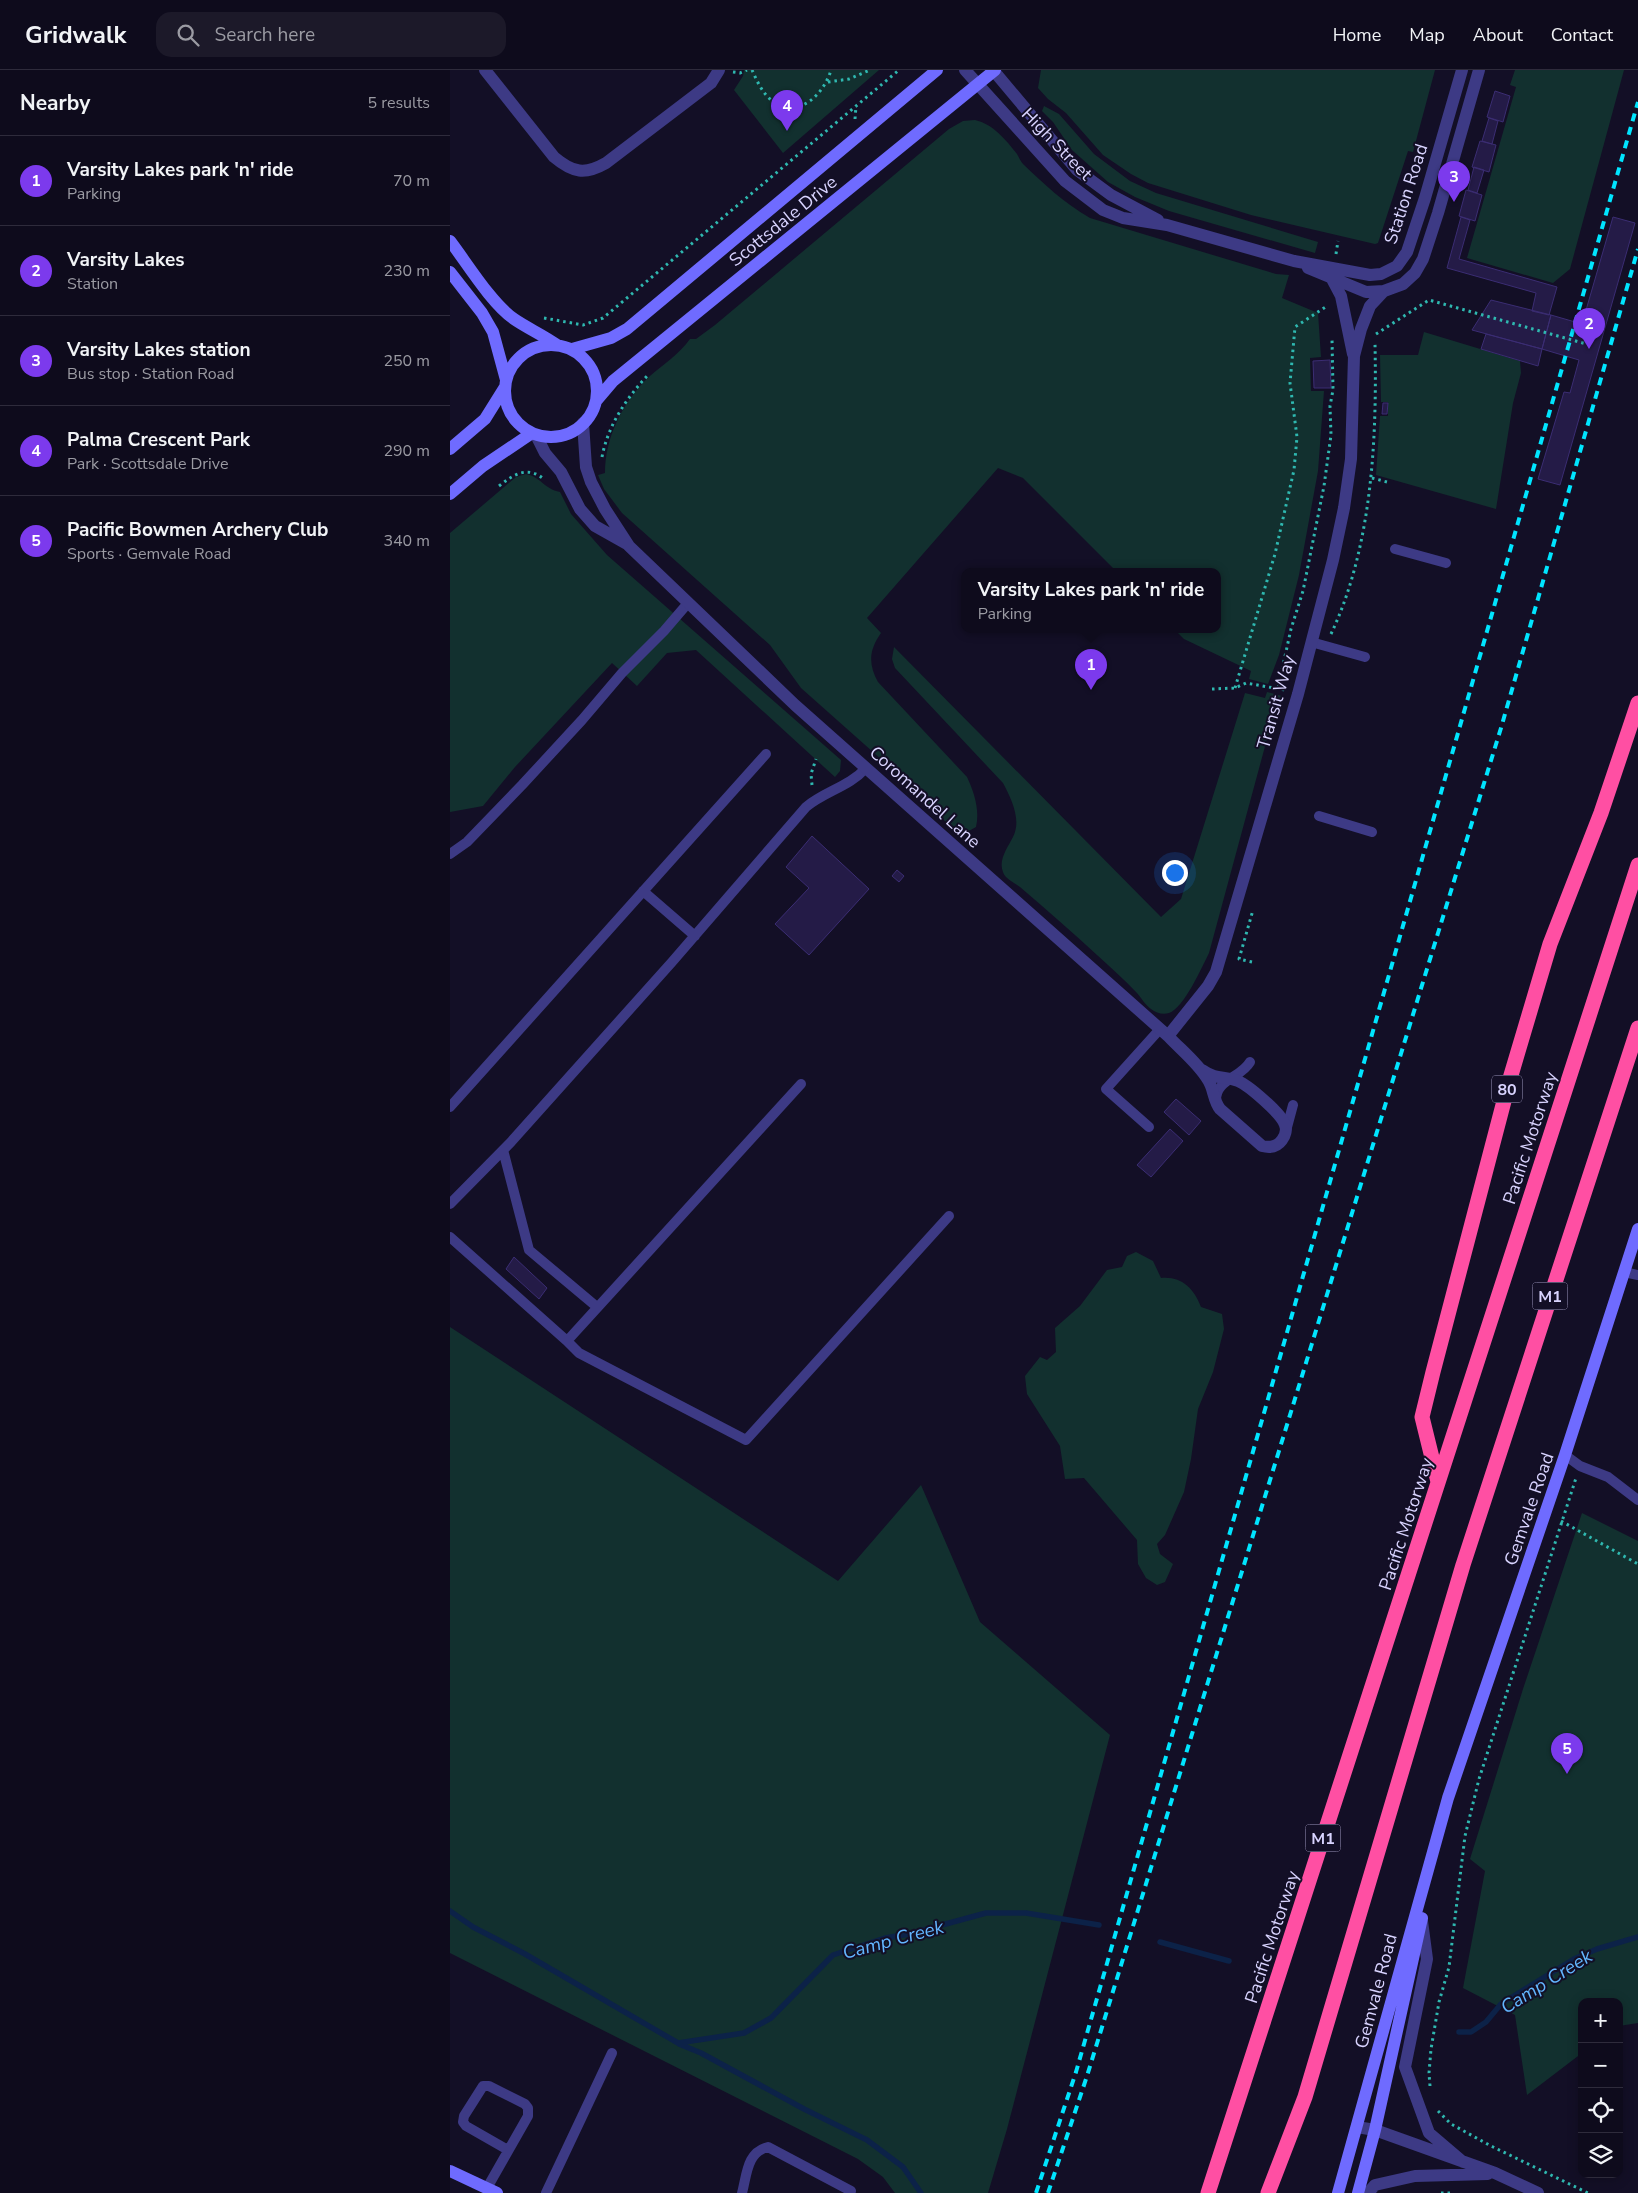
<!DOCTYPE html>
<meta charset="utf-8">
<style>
body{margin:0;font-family:"Nunito Sans",sans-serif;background:#1c1929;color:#f1f3f6}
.controls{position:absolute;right:15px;bottom:15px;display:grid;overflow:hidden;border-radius:10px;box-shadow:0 2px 12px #0003}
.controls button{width:45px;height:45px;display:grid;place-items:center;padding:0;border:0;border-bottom:1px solid #2e2b3b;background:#0e0b1c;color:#f1f3f6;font:25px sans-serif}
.you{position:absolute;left:724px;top:802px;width:18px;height:18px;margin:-12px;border:4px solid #fff;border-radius:50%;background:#1a73e8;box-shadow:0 0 0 8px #1a73e833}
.badge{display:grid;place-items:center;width:32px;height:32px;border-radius:50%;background:#7c3aed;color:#fff;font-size:16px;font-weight:700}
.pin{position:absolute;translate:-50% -41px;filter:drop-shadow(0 1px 2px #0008)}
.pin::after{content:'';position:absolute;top:26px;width:18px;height:15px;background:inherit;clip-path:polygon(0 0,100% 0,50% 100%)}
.popup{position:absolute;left:511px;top:498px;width:260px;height:65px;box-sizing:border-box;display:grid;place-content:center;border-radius:10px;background:#0e0b1c;filter:drop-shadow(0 1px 4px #0005);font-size:16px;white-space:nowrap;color:#9b9ba3}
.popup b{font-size:19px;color:#f1f3f6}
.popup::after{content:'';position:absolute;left:50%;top:100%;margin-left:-10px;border:10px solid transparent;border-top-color:#0e0b1c}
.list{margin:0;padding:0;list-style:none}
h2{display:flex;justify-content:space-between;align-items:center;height:65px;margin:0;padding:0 20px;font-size:21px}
h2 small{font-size:16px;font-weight:400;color:#9b9ba3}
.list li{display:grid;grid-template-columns:32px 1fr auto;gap:15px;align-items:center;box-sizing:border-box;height:90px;padding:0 20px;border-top:1px solid #2e2b3b}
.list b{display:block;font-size:19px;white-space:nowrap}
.list p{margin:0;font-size:16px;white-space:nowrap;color:#9b9ba3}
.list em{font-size:16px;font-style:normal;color:#9b9ba3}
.icon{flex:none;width:28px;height:28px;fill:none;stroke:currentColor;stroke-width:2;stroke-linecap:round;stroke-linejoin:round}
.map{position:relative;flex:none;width:1188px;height:2123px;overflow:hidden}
header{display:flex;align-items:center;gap:30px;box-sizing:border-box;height:70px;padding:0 25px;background:#0e0b1c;border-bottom:1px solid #2e2b3b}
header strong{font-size:24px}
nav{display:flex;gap:28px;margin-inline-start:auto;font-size:18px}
.search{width:350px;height:45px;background:#1c1929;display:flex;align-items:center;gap:12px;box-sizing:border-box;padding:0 18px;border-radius:15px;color:#9b9ba3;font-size:19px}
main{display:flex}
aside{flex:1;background:#0e0b1c}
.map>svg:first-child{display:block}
.green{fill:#12302f}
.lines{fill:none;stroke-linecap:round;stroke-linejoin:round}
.stream{stroke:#0c2248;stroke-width:5.5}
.building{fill:#241b47;stroke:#3b2d73}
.path{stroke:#2fb8b0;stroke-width:3;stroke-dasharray:2.5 4;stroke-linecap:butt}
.lane{stroke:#3d3a85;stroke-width:10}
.street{stroke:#3d3a85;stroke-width:12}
.secondary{stroke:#6f6bff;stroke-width:12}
.highway{stroke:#ff4fa3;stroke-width:15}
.rail{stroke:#00e5ff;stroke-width:4;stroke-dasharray:8 6;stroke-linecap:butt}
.labels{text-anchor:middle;stroke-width:4;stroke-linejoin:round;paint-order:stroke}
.shield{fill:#130f26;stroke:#9e99be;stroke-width:1}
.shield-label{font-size:16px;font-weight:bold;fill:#d9d4ff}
.street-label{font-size:18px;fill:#d9d4ff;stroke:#130f26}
.water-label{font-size:19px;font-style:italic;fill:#62b6ff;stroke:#130f26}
</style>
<header>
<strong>Gridwalk</strong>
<div class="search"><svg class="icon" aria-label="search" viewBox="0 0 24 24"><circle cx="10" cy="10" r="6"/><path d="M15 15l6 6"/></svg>Search here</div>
<nav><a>Home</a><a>Map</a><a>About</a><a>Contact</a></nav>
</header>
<main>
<aside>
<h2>Nearby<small>5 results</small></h2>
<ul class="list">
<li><span class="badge">1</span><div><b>Varsity Lakes park 'n' ride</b><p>Parking</p></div><em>70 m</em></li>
<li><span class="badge">2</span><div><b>Varsity Lakes</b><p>Station</p></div><em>230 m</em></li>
<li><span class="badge">3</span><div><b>Varsity Lakes station</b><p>Bus stop · Station Road</p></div><em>250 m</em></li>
<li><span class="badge">4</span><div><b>Palma Crescent Park</b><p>Park · Scottsdale Drive</p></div><em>290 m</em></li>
<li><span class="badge">5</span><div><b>Pacific Bowmen Archery Club</b><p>Sports · Gemvale Road</p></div><em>340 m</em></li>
</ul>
</aside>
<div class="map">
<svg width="1188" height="2123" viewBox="0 0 1188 2123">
<rect width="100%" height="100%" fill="#130f26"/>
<path class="green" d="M294 0H429L333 83 284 20 293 6Z
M591 0H985L963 82 958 81 928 173 925 174 801 145 698 113 681 104 653 85 616 43 598 29 588 18Z
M1065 0H1174L1120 199 1103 213 1017 188 1066 17 1060 15Z
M594 36 609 44 644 84 680 111 706 123 868 172 865 183 719 141 685 127 658 112 622 80 603 52 592 41Z
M525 50C543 54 556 70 567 84 569 87 570 91 573 94 595 115 613 132 640 148L826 204 839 205 832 228 868 243 871 287 860 288 861 321H874L868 401 849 505 829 585 818 614 799 609 801 601 734 569 724 559H767V501H666L573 408 548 398 417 548 431 563C419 580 418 594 428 612L517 707C524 722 530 740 526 757L517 762 505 761 441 698 351 618 320 575 172 443 154 419 148 405 155 403C155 367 173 331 200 306 214 294 229 284 240 269H246L265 255 499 59 513 51Z
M974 262 1070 291 1071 303 1063 333 1046 439 926 405 930 346H938V332H931L930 285H968Z
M76 404C91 407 94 419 110 422L121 444 157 485 391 690 390 701 385 707 246 580 217 583 187 616 162 593 65 697 33 736 0 742V463L66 407Z
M444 577 711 847 731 829 795 623 815 628 817 622 832 626 817 669 759 883C752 897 734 938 719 943 713 945 706 943 701 939 695 935 691 927 686 922 674 909 660 897 647 885 622 862 596 839 570 817 565 813 555 809 553 802 548 790 558 777 563 767 572 750 561 728 553 713L445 598 442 589Z
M686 1182 703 1191 711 1208C731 1206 744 1218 751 1237L772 1244 774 1259 763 1302 748 1339 741 1389 734 1422 715 1465 707 1474 710 1484 723 1494 715 1512 707 1515 696 1508 688 1494 687 1470 634 1408 615 1409 610 1376 577 1324 575 1306 590 1287 597 1290 606 1282 605 1258 630 1236 657 1200 672 1197 677 1186Z
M0 1257 388 1511 471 1415 530 1552 660 1665 557 2059 538 2123H445L433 2107 408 2089 0 1883Z
M1132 1443 1188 1471V1953L1169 1956V1932H1132V1983L1077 2025 1065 1945 1013 1918 1035 1801 1020 1789 1073 1619Z"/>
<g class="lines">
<path class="stream" d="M0 1841 23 1857 75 1884 228 1973 294 1963 321 1948 383 1885 435 1868 459 1864 536 1843H576L649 1855
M710 1872 779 1891
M1009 1962H1021L1036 1952 1051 1934 1124 1889 1147 1879 1188 1867
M229 1974 251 1983 354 2039 417 2070 453 2097 471 2123"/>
</g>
<path class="building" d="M1045 21 1060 26 1053 52 1037 47Z
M1039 48 1048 51 1042 74 1032 71Z
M1030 71 1046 75 1039 102 1022 97Z
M1024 97 1034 100 1027 123 1018 120Z
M1016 120 1032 125 1025 151 1009 146Z
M1011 147 1020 150 1009 189 1107 217 1099 245 1082 241 1086 223 997 198Z
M1163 147 1185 153 1110 415 1088 409 1114 322 1120 323 1129 290 1092 279 1101 245 1132 254Z
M1041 230 1101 245 1092 279 1022 260Z
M1036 264 1092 279 1088 296 1031 279Z
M880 290 881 318H864L863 291Z
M933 333H938L937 344H932Z
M362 766 419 819 359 885 325 854 359 818 336 797Z
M447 800 454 806 449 812 442 806Z
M726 1029 751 1051 739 1065 714 1042Z
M720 1059 733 1071 701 1107 687 1095Z
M64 1187 97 1218 89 1229 56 1199Z"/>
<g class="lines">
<path class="path" d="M302 0C307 11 313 25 324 32 349 49 374 24 381 0
M283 2 290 3 297 0
M378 12 399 9 420 0
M405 49 406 36
M886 184 888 171
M94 248 133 255 153 248 449 0
M926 264 979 230 1140 275
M152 387C158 355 177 327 199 304
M922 408 937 412
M49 416C64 404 78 395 95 410
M881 564C922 477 927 370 925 274
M785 618 825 484 844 400 847 367 840 313 845 257 877 236
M828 618 841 559 853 521 874 416 881 365 880 336 883 320 882 269
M762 619 785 618 796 613 835 620
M362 715 361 704 366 689
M802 892 789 889 803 840
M1111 1451 1188 1494
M980 2016 979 2003 981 1979 989 1932 999 1897 1015 1766 1029 1709 1126 1408
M988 2041 1001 2054 1041 2076 1138 2123
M991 2123H1002"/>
<path class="lane" d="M945 479 996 493
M861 572 915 587
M869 746 922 762
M0 784 17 772 72 715 132 650 172 603 214 561 238 533
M193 821 245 866
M766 1030C766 1009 791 1008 800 992
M0 1037 316 684
M699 1057 656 1019 710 959
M836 1061 843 1035
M53 1080 79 1180 147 1237
M0 1134 61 1072 222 892 356 737C375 721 399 717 416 698
M0 1167 117 1271 351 1014
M1174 1202 1188 1205
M117 1271 129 1283 296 1370 499 1146
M1115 1385 1130 1396 1158 1407 1188 1430
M37 2118 78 2046V2038L75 2034 39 2016H33L14 2046 13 2052 16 2056 58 2080
M96 2123 162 1983
M292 2123C297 2104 297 2082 318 2077L401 2121"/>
<path class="street" d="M35 0 104 87C123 103 135 105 156 93L261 13 269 0
M515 0 615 111 653 140 673 148 717 155 844 191 920 205 931 204 947 196 957 182 975 128 1012 0
M543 0 627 100 661 125 708 150
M858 198 916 222 934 221 953 214 965 203 973 189 988 143 1029 0
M882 209 891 226 903 284
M133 353 136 397 141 412 155 439 179 476 345 635 718 966C731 980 748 993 758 1010 764 1019 763 1030 770 1039L812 1076C820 1078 827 1077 832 1070 835 1066 837 1060 835 1055 832 1044 798 1015 788 1011 773 1005 768 1011 752 1000
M86 365 95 383 111 402 130 439 145 456 177 474
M718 966 758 916 766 902 848 624 883 490 894 438 901 389 904 286 911 259 920 236 934 221
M972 1851 977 1889 955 1997 979 2063 1013 2092
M907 2057 925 2060 1045 2103 1088 2123
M918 2123 925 2115 965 2106 1038 2104"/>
<path class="secondary" d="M0 171C17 193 41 233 64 249 77 258 93 265 107 275
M0 202 32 243 43 262 56 310
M55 321a46 46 0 1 1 92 0a46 46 0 1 1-92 0Z
M122 279 161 268 177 259 487 0
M146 331 163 311 545 0
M0 379 35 349 55 317
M0 424 33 396 82 363
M0 2101 47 2123
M888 2123 998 1728 1115 1385 1188 1159
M908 2123 925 2060 972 1848"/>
<path class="highway" d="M988 1412 972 1347 983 1302 1059 1012 1100 874 1151 743 1188 633
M758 2123 1188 795
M818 2123 855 2027 1013 1495 1188 958"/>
<path class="rail" d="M586 2123 626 2002 1188 32
M598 2123 637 2006 1051 658 1188 179"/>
</g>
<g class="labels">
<g class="shield">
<rect x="1042" y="1005.5" width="30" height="27" rx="4"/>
<rect x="1082.5" y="1212.5" width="35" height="27" rx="4"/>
<rect x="855.5" y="1754.5" width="35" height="27" rx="4"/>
</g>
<g class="shield-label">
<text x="1057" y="1025">80</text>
<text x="1100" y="1232">M1</text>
<text x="873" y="1774">M1</text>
</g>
<g class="street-label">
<text transform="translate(607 74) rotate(46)" y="6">High Street</text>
<text transform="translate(956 124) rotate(-72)" y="6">Station Road</text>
<text transform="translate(333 151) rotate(-39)" y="6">Scottsdale Drive</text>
<text transform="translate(826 632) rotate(-74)" y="6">Transit Way</text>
<text transform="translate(475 727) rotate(42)" y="6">Coromandel Lane</text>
<text transform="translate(1080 1068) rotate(-72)" y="6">Pacific Motorway</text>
<text transform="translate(1079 1439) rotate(-71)" y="6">Gemvale Road</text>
<text transform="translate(956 1454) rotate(-72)" y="6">Pacific Motorway</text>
<text transform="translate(822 1867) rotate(-72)" y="6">Pacific Motorway</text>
<text transform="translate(926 1921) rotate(-75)" y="6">Gemvale Road</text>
</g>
<g class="water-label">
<text transform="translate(443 1869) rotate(-15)" y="7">Camp Creek</text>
<text transform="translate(1096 1911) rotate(-32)" y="7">Camp Creek</text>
</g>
</g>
</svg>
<div class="controls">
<button>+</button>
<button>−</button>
<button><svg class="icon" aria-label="locate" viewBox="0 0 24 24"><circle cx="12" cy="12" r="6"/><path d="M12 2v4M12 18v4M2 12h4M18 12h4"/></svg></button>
<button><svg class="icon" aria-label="layers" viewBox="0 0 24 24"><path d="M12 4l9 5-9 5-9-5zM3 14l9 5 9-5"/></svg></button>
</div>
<div class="you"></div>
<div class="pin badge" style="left:641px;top:620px">1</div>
<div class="popup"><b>Varsity Lakes park 'n' ride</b>Parking</div>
<div class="pin badge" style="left:1139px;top:279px">2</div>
<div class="pin badge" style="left:1004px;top:132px">3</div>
<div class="pin badge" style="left:337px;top:61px">4</div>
<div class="pin badge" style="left:1117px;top:1704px">5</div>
</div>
</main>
